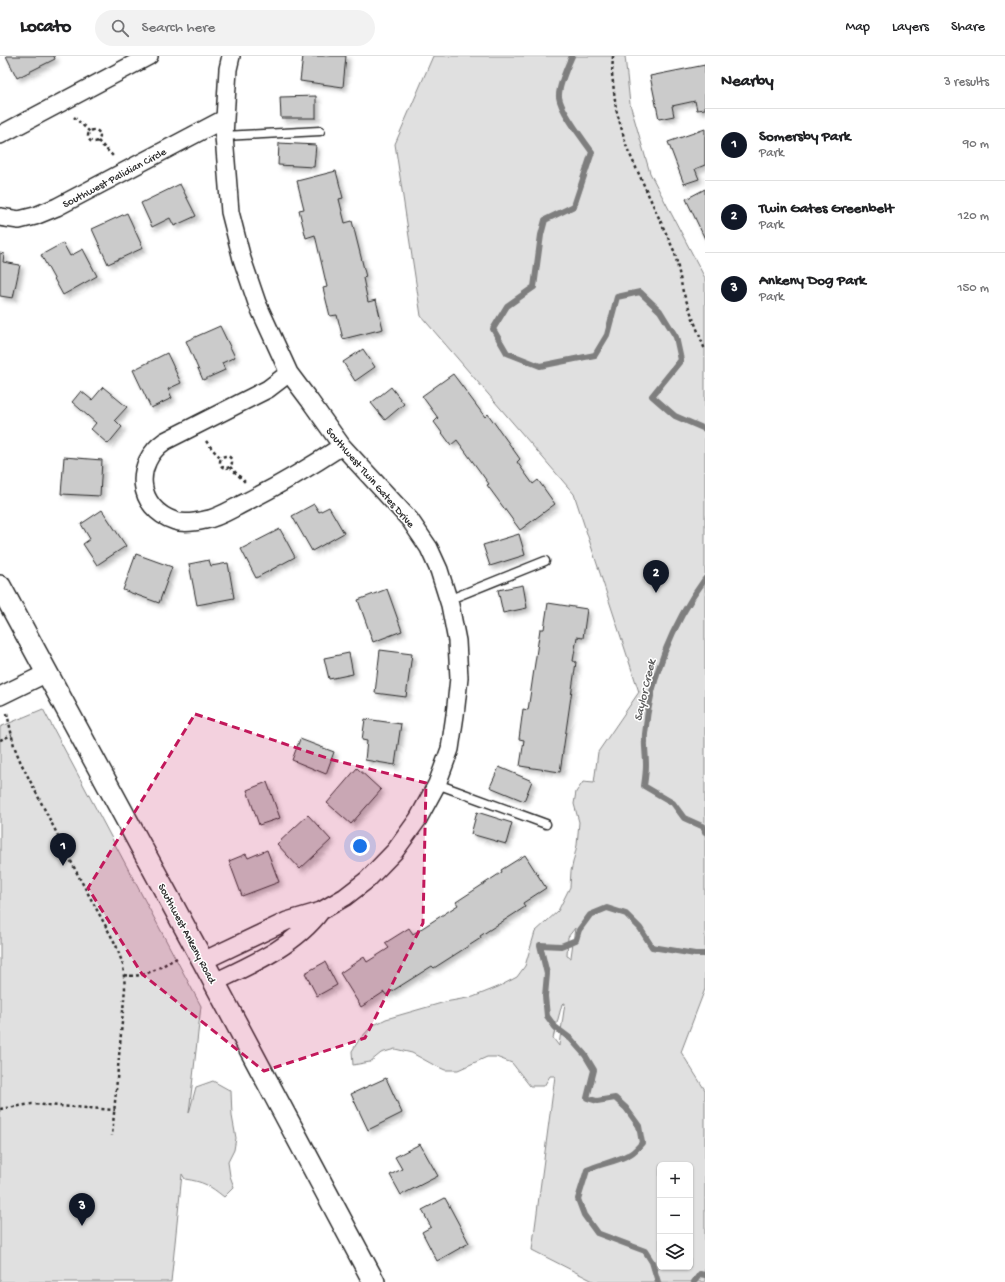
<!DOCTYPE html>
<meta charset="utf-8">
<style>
body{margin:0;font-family:"Gochi Hand",sans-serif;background:#f2f2f2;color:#202124}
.controls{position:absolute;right:12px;bottom:12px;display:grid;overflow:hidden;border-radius:6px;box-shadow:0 1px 3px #0004}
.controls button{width:36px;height:36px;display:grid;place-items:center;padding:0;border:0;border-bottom:1px solid #e0e0e0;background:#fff;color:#202124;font:20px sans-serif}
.you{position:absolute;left:360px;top:790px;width:14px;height:14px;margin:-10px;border:3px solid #fff;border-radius:50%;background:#1a73e8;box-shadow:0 0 0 6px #1a73e833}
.badge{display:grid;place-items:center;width:26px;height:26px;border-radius:50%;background:#111827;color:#fff;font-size:13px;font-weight:700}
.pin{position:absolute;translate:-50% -33px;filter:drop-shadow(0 1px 2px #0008)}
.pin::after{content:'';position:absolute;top:21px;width:14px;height:12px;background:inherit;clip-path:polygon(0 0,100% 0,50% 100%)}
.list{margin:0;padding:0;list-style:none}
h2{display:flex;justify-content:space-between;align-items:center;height:52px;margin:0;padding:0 16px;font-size:17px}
h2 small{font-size:13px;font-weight:400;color:#757577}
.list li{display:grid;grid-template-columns:26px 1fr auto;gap:12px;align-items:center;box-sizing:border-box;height:72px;padding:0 16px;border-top:1px solid #e0e0e0}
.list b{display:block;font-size:15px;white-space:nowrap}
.list p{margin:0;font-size:13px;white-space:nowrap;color:#757577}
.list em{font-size:13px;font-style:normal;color:#757577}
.icon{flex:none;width:22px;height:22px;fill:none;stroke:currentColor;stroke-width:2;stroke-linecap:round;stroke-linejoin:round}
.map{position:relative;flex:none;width:705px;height:1226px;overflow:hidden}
header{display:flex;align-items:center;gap:24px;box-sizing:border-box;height:56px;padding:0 20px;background:#fff;border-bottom:1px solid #e0e0e0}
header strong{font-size:19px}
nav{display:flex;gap:22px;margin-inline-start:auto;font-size:14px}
.search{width:280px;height:36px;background:#f2f2f2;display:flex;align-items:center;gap:10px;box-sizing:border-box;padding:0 14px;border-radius:22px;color:#757577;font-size:15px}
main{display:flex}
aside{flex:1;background:#fff}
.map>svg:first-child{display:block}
.green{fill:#e0e0e0;stroke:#868686;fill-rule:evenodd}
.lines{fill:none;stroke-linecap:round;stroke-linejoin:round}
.stream{stroke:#7e7e7e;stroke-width:6}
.building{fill:#cbcbcb;stroke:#2b2b2b;filter:url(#shadow)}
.service-casing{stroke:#2b2b2b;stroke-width:11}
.minor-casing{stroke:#2b2b2b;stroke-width:20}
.tertiary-casing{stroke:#2b2b2b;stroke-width:24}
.path{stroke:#2b2b2b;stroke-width:2.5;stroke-dasharray:3 3;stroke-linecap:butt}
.service{stroke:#fff;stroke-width:8}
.minor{stroke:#fff;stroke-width:17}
.tertiary{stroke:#fff;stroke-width:21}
.marked{fill:#c2185b;fill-opacity:0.2;stroke:#c2185b;stroke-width:3;stroke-dasharray:8 5;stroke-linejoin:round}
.labels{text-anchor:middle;stroke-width:3;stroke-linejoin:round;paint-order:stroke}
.street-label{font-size:11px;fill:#2b2b2b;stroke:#fff}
.water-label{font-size:12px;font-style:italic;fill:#5c5c5c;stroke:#fff}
</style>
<header>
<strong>Locato</strong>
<div class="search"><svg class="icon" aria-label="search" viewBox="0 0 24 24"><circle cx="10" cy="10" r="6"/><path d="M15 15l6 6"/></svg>Search here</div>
<nav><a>Map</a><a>Layers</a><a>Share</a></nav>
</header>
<main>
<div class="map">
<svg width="705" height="1226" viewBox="0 0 705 1226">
<defs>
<filter id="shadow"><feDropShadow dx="3.5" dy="3.5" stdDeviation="2" flood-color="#0004"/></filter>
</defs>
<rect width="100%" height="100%" fill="#fff"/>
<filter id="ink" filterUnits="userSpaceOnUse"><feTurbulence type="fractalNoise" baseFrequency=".025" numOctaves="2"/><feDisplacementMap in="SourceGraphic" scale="8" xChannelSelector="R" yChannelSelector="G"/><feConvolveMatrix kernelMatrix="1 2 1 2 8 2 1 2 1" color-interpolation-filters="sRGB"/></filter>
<g filter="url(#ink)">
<path class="green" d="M433 0H625L630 48 650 117 705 222V933L681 996 705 1034V1226H595L532 1194 555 1020H550L544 1030H530L512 1007 496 1001H487L458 1014H445L432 1008 412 997 395 993 381 997 370 1006 353 1009 352 995 359 984 372 970 386 963 445 946 473 941 498 931 517 921 525 910 535 876 558 855 570 831 571 815 577 789 579 766 574 748 576 736 583 726 594 727 598 696 639 636 574 438 421 260 395 88ZM575 872 571 901V902L567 900 568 881ZM565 947 559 989V990L553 982 562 948ZM660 1109H690V1211H660Z
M43 653 201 950 189 1057 196 1031 213 1025 231 1035 232 1060 236 1082 234 1094 228 1106 230 1120 234 1131 224 1141C209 1129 204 1126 185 1123L182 1118 171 1226H0V671Z"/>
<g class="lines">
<path class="stream" d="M572 0C568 9 558 31 559 41 561 56 583 83 592 96L574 150 545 164 541 179 534 231 507 250 493 273 507 297 540 310 595 299 607 279 617 241 640 236 660 255 676 281 681 304 652 340 675 360 705 373
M705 523C672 568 650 622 645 678 644 688 646 699 646 709 646 716 645 723 644 730L673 747 684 762 704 771 705 776
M658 1226 652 1206 645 1195 597 1177 584 1159 578 1143 587 1114C600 1108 615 1106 628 1099 634 1097 638 1091 642 1087L639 1070 626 1052 615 1042 597 1045 587 1042 594 1014 585 999 571 983 555 971 547 960 545 940 547 918 540 889 561 890 576 884 579 874 590 859 607 852 626 858 640 872 652 891 695 898H705
M694 1226 700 1218 705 1219"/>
</g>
<path class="building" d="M6 0H54L55 3 17 22Z
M303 0H346L343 31 300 25Z
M705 9V53L697 54 695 45 672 50 674 60 659 63 650 20Z
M316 40V62H281L280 41Z
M705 73V109L695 113 699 123 684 128 668 86Z
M279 87 316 89 314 111 278 109Z
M336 115 343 142 339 143 345 167 352 165 366 221 363 222 368 246 376 244 383 273 343 283 337 259 330 260 323 232 327 231 315 179 306 182 299 154 304 153 297 125Z
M180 128 196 160 174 170 170 162 152 171 141 147Z
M705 133V183L686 143Z
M127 157 143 192 108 208 92 173Z
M63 187 70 200 83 193 97 220 63 239 41 199Z
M0 197 4 198 3 206 20 209 13 242 0 240Z
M220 270 235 301 222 307 225 314 203 324 186 285Z
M363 293 375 311 355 325 343 306Z
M167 297 181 327 168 333 172 342 151 352 133 314Z
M453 318 485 361 488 358 520 403 517 406 533 428 538 424 555 448 520 474 487 429 489 428 457 384 451 389 434 366 438 362 422 340Z
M103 331 127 351 115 364 122 371 108 388 91 373 96 367 72 346 81 335 92 344Z
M391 331 404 348 385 364 371 347Z
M64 401 102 404 100 440 61 438Z
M314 448 319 456 329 451 344 477 312 495 292 460Z
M102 454 126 490 97 509 83 488 90 483 81 468Z
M280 473 295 501 256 522 241 493Z
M519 478 525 499 490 510 483 489Z
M136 498 172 511 159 547 123 534Z
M209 504 211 510 228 507 234 542 197 549 189 508Z
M523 529 527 552 503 557 498 534Z
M387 533 402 575 373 586 358 544Z
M548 547 587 553 583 582 577 581 573 605 576 606 560 716 520 710 524 684 519 683 523 653 528 654 540 573H544Z
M380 594 412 598 406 641 375 637Z
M349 597 353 618 329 623 324 602Z
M365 663 401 668 395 709 365 704 367 685 362 684Z
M300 683 334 696 326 718 292 704Z
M499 711 532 725 524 745 490 731Z
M357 712 381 734 351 768 327 747Z
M267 726 280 762 259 769 247 734Z
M477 756 512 767 506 788 471 778Z
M308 759 331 784 300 813 277 788Z
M267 794 279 826 242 840 229 805 246 798 248 802Z
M525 799 546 832 523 847 525 851 480 880 481 882 434 912 432 910 386 939 384 936 361 951 340 917 364 901 367 906 389 892 385 887 409 872 413 878 458 849 456 846 502 816 501 814Z
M325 906 337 929 317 940 305 917Z
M386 1022 402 1057 368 1074 351 1038Z
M420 1088 438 1120 401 1139 390 1119 402 1113 395 1101Z
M445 1142 469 1187 437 1205 422 1176 431 1171 422 1154Z"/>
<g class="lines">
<g class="service-casing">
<path id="service" d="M224 80 320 75
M448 544 545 505
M437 728 546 768"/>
</g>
<g class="minor-casing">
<path id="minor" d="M0 79 149 0
M0 161 19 164 35 160 57 151 224 63
M289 317 268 333 165 385C133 407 136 452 175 465 184 468 196 466 205 464 218 462 232 453 244 447 278 430 310 411 342 390
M0 640 47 617
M203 905 287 865 321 855 345 841 367 824 395 795 418 763 437 728 450 693 455 659 459 622 457 585 450 549 439 514 429 492 410 464 342 390 310 345 289 317 257 247 242 203 230 156 224 80 228 13 231 0
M215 926C253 908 296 889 321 855"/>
</g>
<g class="tertiary-casing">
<path id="tertiary" d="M0 530 203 905 374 1226"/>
</g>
<path class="path" d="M613 0 612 18 616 53 627 92 675 197 683 236 705 294
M74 61 90 76
M88 80a6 6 0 1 1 12 0a6 6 0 1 1-12 0Z
M98 85 113 100
M206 385 213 394 221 402
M220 406a6 6 0 1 1 12 0a6 6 0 1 1-12 0Z
M230 411 245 426
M7 657 14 690 21 707 79 821 116 889 123 909 125 932 112 1080
M0 684 12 679
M124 919C145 923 159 911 177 902
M0 1053 32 1048 115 1054"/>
<use href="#service" class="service"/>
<use href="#minor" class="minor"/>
<use href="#tertiary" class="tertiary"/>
</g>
</g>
<path class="marked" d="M195 658 333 704 426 727 423 867 365 982 264 1015 142 918 88 832Z"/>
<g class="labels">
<g class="street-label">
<text transform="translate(114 121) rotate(-28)" y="4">Southwest Palidian Circle</text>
<text transform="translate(371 421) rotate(49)" y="4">Southwest Twin Gates Drive</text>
<text transform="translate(188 877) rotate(62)" y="4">Southwest Ankeny Road</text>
</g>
<g class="water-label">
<text transform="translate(644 634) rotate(-77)" y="4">Saylor Creek</text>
</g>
</g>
</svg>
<div class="controls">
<button>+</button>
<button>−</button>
<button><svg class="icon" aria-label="layers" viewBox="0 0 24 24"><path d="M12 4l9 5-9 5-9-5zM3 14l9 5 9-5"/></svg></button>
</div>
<div class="you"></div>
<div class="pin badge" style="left:63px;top:810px">1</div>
<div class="pin badge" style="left:656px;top:537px">2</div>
<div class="pin badge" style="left:82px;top:1170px">3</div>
</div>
<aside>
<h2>Nearby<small>3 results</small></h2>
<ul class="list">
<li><span class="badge">1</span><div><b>Somersby Park</b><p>Park</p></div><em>90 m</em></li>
<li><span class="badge">2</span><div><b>Twin Gates Greenbelt</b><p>Park</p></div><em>120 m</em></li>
<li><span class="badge">3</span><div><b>Ankeny Dog Park</b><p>Park</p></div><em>150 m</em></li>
</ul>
</aside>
</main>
